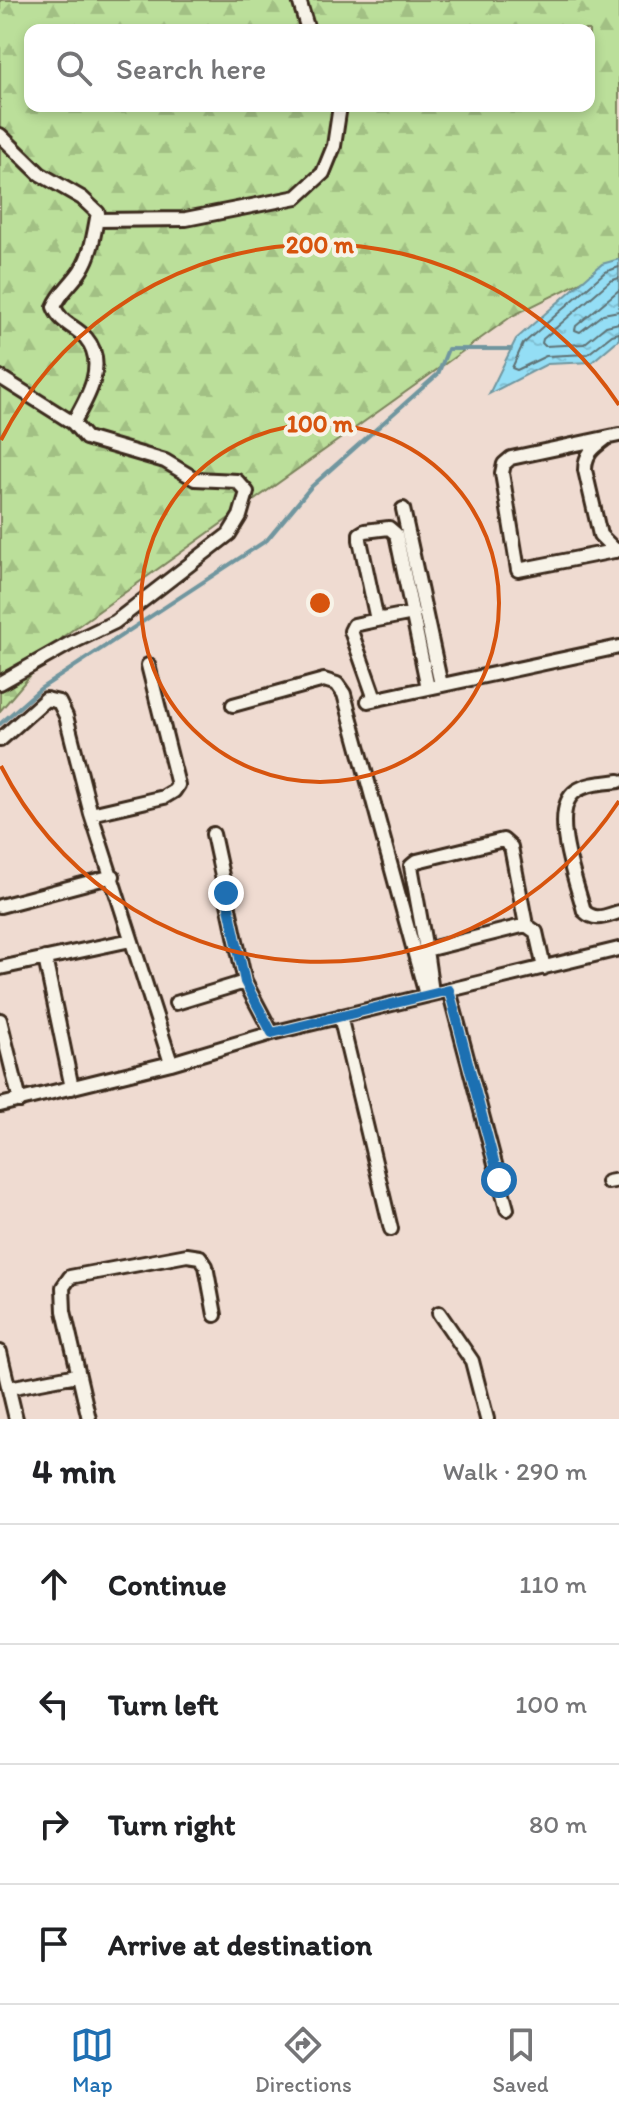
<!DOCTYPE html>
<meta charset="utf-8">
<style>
body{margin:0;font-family:Itim,sans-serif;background:#f2f2f2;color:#202124}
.stop{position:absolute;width:24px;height:24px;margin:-18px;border:6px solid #1f6fb2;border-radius:50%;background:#fff}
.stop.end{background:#1f6fb2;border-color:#fff;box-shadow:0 2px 8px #0008}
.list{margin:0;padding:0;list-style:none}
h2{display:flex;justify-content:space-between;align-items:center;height:104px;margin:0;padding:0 32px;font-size:34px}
h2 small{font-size:26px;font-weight:400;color:#757577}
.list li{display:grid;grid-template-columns:52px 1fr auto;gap:24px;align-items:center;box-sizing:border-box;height:120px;padding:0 32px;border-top:2px solid #e0e0e0}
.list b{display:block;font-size:30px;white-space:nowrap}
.list em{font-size:26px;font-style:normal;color:#757577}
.icon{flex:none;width:44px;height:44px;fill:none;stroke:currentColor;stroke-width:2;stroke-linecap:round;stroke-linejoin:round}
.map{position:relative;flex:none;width:619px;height:1419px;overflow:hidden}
.search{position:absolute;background:#fff;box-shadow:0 4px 12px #0003;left:24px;right:24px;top:24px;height:88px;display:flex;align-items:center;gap:20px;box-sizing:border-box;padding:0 28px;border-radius:16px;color:#757577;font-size:30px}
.sheet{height:584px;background:#fff}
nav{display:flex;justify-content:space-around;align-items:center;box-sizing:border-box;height:112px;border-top:2px solid #e0e0e0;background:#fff;font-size:22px;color:#757577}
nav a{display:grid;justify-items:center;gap:4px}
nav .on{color:#1f6fb2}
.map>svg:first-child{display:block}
.forest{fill:url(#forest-firs);stroke:#7b845c;stroke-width:2;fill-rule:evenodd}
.water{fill:url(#water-ripples);stroke:#70969f;stroke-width:2}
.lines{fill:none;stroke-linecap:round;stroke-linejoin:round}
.shore{stroke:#5f7274;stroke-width:2}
.stream{stroke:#70969f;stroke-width:4}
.minor-casing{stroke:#3b2a1e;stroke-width:18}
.minor{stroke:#f7f3e8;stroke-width:12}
.route{stroke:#1f6fb2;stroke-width:10}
.ring{fill:none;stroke:#d7540e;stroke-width:4}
.centre{fill:#d7540e;stroke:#f7f3e8;stroke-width:4}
.ring-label{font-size:24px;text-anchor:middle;font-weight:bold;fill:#d7540e;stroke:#f7f3e8;stroke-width:8;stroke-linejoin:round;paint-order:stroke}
</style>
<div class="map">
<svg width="619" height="1419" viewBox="0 0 619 1419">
<defs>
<pattern id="forest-firs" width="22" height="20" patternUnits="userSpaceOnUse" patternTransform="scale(2)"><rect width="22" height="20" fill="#bbdf9a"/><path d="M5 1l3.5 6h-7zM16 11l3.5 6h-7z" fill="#a2c084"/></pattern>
<pattern id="water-ripples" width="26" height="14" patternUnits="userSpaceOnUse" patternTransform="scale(2)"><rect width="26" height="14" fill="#94def5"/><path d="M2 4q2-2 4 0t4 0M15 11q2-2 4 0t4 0" fill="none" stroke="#80bfd2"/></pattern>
</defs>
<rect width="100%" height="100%" fill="#efdbd1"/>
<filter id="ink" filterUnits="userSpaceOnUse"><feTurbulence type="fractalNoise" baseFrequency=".0125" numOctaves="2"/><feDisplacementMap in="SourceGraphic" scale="16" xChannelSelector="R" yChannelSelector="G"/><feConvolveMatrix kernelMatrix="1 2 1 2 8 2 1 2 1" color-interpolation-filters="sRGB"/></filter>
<g filter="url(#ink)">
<path class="forest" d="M0 0H619V263L512 316 64 636 0 711ZM30 30H589V106H30Z"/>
<path class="water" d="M619 259V339L592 362 547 364 489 394 516 339 602 264Z"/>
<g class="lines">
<path class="shore" d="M619 267 605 272 523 344 512 368 517 370 546 356 588 354 612 335 619 333
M619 278 610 281 543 339 542 343 545 346 584 344 606 326 619 323
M619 290 576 326 575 330 580 332 603 314 619 311"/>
<path class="stream" d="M0 724 40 689 267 540 311 487 438 374 448 349H511"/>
<g class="minor-casing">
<path id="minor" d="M299 0 308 30
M0 135 40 174 82 198 98 213C94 233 92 253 81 270 72 284 60 292 54 307 61 324 75 326 86 338 108 364 87 399 73 423
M97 220 186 219 297 197 323 173 334 146 340 106
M0 377 73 423 86 438 165 461 195 479 237 481 247 492 240 516 229 534 115 622 69 644 0 683
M619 435 511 458 504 464 502 473 518 570 619 550
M605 439C593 448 585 454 585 470L600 535 616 551
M403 509 441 685
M377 620 413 613
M375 699 351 631 354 625 377 620 360 540V534L365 531 389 528 396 534 428 688
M368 701 619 647
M233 705 324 680 337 684 344 694 426 995
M0 740 46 699 59 702 66 716 91 814 171 1063
M619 781C605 783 588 783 576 791 548 810 577 883 584 911 595 922 605 916 619 912
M91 814 164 797 174 791 178 785 148 665
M213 834 245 982 272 1033
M0 906 113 876
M426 950 411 866 417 861 503 840 511 847 526 925 536 932 544 968
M45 958 72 1088
M0 968 131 940
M449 990 507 1209
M432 992 426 950 526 925
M176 1003 245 982
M340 1016 391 1229
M0 1020 20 1101
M0 1105 171 1063 272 1033 619 949
M608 1182 619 1180
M439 1313 472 1361 487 1419
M0 1352 16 1419
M9 1388 77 1375
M89 1419 64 1311 63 1287 70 1277 187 1255 200 1257 206 1266 215 1315"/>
</g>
<use href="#minor" class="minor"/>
</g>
</g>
<g class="lines" filter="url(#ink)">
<path class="route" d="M226 893 245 982 272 1033 449 990 499 1180"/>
</g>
<g class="ring">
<circle cx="320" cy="603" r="179"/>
<path d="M619 801A358 358 0 0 1 1 766M1 440A358 358 0 0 1 619 405"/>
</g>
<circle cx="320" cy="603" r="12" class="centre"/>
<g class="ring-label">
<text x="320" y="253">200 m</text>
<text x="320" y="432">100 m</text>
</g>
</svg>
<div class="stop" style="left:499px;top:1180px"></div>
<div class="stop end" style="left:226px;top:893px"></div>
<div class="search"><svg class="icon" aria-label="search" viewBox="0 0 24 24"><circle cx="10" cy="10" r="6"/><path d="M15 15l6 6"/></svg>Search here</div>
</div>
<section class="sheet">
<h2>4 min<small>Walk · 290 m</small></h2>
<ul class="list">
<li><svg class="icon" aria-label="ahead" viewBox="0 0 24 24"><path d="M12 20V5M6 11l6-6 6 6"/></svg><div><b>Continue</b></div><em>110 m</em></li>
<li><svg class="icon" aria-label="left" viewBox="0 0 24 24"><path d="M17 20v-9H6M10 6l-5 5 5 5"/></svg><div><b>Turn left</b></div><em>100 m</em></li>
<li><svg class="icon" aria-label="right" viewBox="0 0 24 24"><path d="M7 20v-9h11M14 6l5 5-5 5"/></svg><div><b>Turn right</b></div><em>80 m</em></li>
<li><svg class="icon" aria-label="arrive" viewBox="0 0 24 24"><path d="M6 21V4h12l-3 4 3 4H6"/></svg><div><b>Arrive at destination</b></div></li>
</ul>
</section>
<nav>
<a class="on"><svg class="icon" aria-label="map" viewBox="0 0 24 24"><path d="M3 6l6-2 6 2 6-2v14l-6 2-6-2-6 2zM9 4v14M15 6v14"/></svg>Map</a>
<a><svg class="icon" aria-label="directions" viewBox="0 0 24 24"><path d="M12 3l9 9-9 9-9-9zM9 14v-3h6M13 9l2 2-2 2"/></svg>Directions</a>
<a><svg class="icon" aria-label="saved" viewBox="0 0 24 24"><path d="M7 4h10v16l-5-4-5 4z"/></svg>Saved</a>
</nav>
